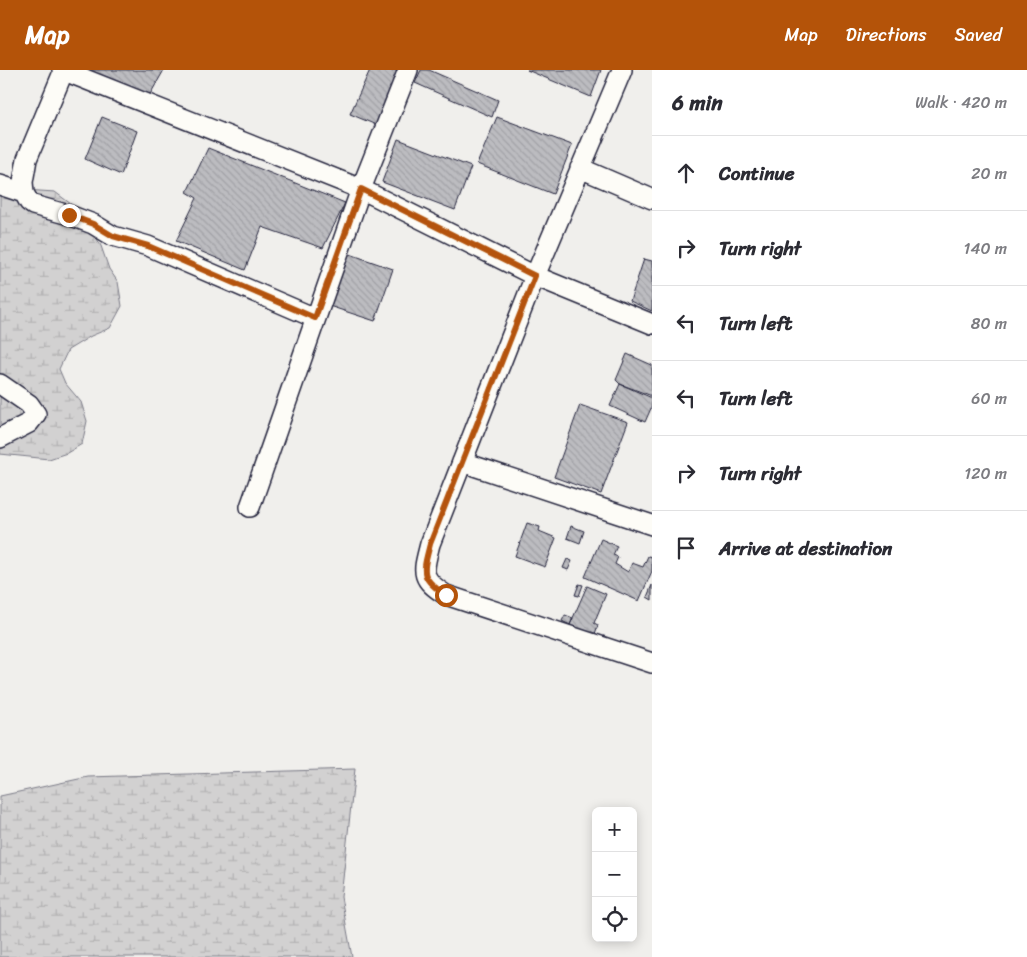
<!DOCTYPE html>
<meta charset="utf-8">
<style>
body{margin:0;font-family:Sriracha,sans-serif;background:#f2f2f3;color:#2b2b33}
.controls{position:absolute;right:15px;bottom:15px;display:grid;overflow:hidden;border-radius:8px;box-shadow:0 2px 12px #0003}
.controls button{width:45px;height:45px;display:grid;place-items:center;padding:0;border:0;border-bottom:1px solid #e1e1e2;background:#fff;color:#2b2b33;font:25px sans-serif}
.stop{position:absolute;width:15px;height:15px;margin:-11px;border:4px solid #b45309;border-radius:50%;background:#fff}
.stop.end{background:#b45309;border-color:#fff;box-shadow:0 1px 5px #0008}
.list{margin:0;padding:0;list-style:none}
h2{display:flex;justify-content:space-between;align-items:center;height:65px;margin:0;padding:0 20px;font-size:21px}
h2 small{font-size:16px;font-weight:400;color:#7c7c81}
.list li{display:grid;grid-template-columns:32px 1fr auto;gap:15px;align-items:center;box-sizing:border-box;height:75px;padding:0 20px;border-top:1px solid #e1e1e2}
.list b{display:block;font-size:19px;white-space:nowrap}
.list em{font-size:16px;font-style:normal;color:#7c7c81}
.icon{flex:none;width:28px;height:28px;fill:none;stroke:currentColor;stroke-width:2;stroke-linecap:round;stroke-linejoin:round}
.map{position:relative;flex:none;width:652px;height:887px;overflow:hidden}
header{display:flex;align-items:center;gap:30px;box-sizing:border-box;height:70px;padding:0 25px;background:#b45309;color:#fff}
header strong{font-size:24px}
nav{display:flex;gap:28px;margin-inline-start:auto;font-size:18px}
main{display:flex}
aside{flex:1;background:#fff}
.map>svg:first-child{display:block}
.wetland{fill:url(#wetland-marsh);stroke:#7a7a86}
.building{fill:url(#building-back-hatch);stroke:#22223b}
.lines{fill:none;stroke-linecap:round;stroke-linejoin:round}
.minor-casing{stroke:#22223b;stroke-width:22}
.minor{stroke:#fdfcf7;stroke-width:19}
.route{stroke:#b45309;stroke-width:6}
</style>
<header>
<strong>Map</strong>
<nav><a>Map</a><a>Directions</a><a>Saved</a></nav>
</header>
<main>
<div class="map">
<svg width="652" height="887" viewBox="0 0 652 887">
<defs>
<pattern id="wetland-marsh" width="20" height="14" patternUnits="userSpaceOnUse" patternTransform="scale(1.25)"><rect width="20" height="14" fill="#d2d1d1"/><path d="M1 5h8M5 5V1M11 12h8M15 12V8" fill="none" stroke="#b4b3b4"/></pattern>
<pattern id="building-back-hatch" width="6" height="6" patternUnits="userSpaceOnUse" patternTransform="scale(1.25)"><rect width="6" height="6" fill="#bcbcc0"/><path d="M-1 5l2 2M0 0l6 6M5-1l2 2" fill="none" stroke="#a1a1a6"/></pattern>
</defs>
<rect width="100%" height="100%" fill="#f0efec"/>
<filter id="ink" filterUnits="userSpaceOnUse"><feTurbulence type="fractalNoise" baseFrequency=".02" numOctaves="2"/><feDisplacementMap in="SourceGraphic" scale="10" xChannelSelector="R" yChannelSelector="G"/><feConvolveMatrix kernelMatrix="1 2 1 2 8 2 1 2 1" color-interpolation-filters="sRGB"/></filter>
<g filter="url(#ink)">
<path class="wetland" d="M25 120 55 122 83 143 101 176 109 199 118 212 122 236 110 258 91 266 68 280 59 299 65 313 81 332 87 351 82 374 67 383 49 389 0 384V126Z
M355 699 341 827 352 887H0V726L88 707Z"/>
<path class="building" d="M86 0H164L148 28Z
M370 0H396L403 3 381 57 350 44Z
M421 0H429L498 30 492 47 415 13Z
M527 0H601L591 27Z
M102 47 137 61 121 105 85 89Z
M497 47 572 75 553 124 477 94Z
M398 69 471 97 455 140 382 112Z
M208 78 345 133 323 178 262 157 245 200 176 171 197 128 187 122Z
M347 183 393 199 375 251 329 236Z
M644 189 652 191V241L630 231Z
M627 284 652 295V326L620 314 616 310Z
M620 314 652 328V336L645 352 610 336Z
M580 335 628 352 601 424 554 407Z
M527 453 540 457 539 461 556 468 545 497 515 486Z
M571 456 584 461 580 473 567 468Z
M601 469 617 476 613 485 618 487 615 494 628 502 632 493 643 497 648 486 652 487V501L639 531 585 507Z
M567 489 572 491 568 500 563 498Z
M579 514 583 515 579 526 575 525Z
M652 515V530L647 527Z
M587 516 606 524 594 553 598 555 594 567 569 557Z
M565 545 573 548 570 555 562 551Z"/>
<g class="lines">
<g class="minor-casing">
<path id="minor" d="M62 0 361 119 535 206 652 254
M64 0 27 89 23 112 24 123 29 132 33 135 69 145 93 154 113 166 148 176 315 248
M622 0 535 206 430 474C423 502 419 508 446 525L652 593
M580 98 652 129
M0 115 24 123
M0 314 29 334 36 344 29 353 0 368
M462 392 652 455
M250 437 361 119 408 0"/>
</g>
<use href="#minor" class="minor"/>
</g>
</g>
<g class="lines" filter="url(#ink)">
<path class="route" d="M69 145 93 154 113 166 148 176 315 248 361 119 535 206 430 474C423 502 419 508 446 525"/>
</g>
</svg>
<div class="controls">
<button>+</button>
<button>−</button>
<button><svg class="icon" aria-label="locate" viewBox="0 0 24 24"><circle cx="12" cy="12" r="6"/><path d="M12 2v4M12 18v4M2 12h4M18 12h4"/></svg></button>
</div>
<div class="stop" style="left:446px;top:525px"></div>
<div class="stop end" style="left:69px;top:145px"></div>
</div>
<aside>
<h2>6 min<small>Walk · 420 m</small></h2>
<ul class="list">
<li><svg class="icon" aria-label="ahead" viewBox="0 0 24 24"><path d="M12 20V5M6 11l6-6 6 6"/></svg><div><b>Continue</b></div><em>20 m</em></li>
<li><svg class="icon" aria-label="right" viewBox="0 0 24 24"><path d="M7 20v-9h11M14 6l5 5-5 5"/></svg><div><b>Turn right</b></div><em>140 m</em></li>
<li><svg class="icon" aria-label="left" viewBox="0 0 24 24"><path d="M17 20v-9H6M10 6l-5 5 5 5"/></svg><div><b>Turn left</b></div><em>80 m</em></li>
<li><svg class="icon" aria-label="left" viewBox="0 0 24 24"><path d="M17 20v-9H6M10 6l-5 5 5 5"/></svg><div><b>Turn left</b></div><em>60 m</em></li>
<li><svg class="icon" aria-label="right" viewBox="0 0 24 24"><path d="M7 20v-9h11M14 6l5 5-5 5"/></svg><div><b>Turn right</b></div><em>120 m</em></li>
<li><svg class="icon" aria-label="arrive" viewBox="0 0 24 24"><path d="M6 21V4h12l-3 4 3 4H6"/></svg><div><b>Arrive at destination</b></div></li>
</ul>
</aside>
</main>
